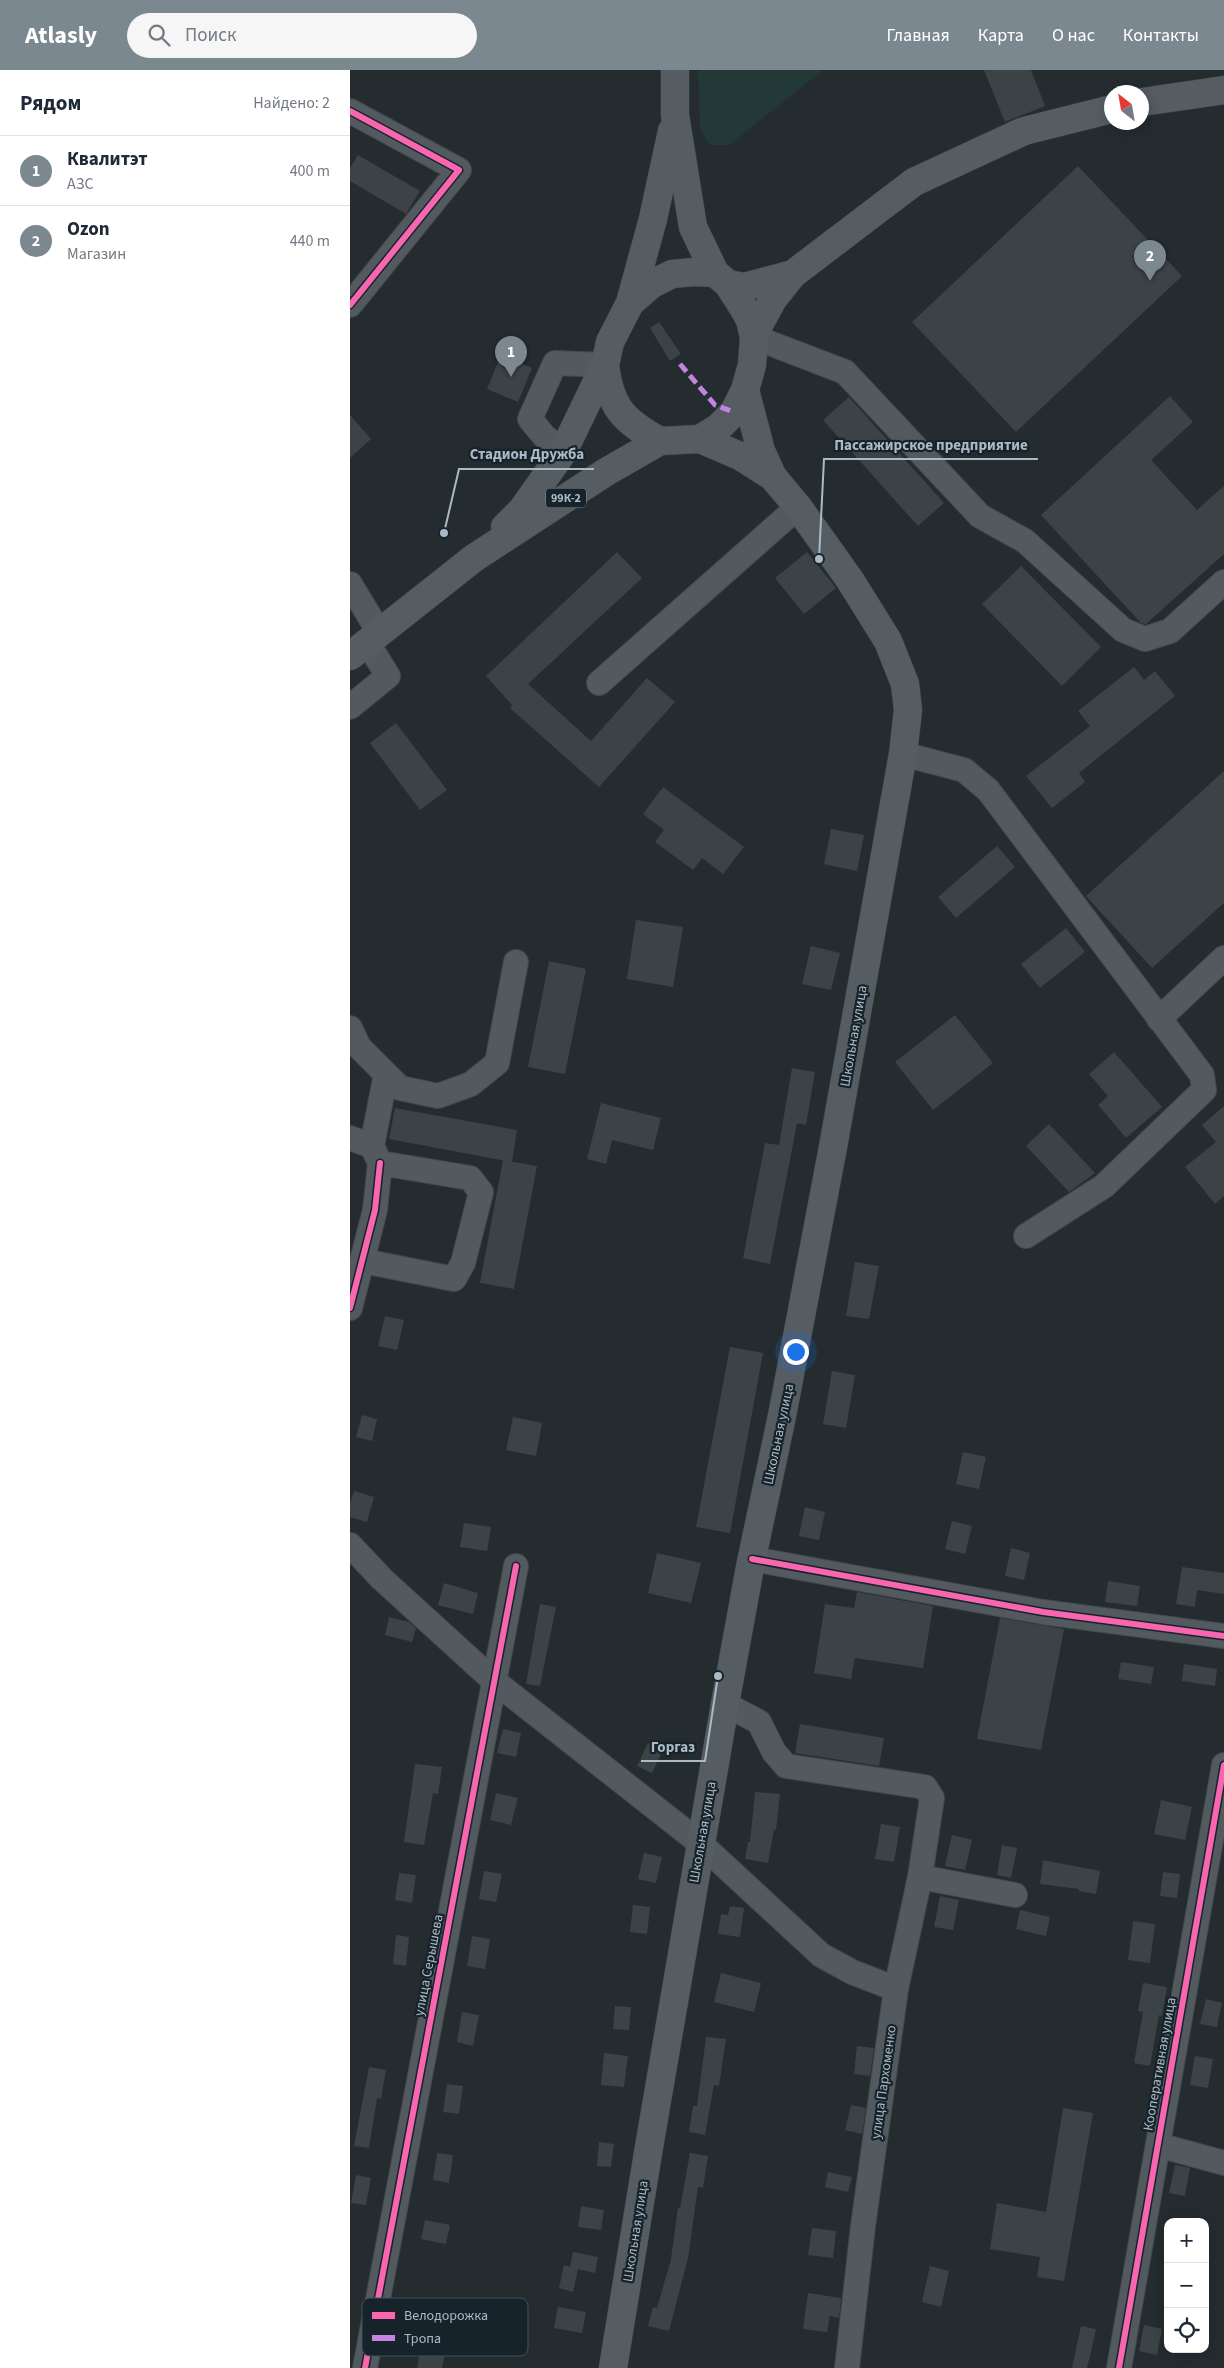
<!DOCTYPE html>
<html lang="ru">
<meta charset="utf-8">
<style>
body{margin:0;font-family:"Source Sans 3",sans-serif;background:#f6f6f7;color:#1f2937}
.controls{position:absolute;right:15px;bottom:15px;display:grid;overflow:hidden;border-radius:10px;box-shadow:0 2px 12px #0003}
.controls button{width:45px;height:45px;display:grid;place-items:center;padding:0;border:0;border-bottom:1px solid #e0e1e3;background:#fff;color:#1f2937;font:25px sans-serif}
.compass{position:absolute;left:754px;top:15px;width:45px;height:45px;border-radius:50%;background:#fff;box-shadow:0 2px 12px #0003;rotate:329deg}
.you{position:absolute;left:445px;top:1281px;width:18px;height:18px;margin:-12px;border:4px solid #fff;border-radius:50%;background:#1a73e8;box-shadow:0 0 0 8px #1a73e833}
.badge{display:grid;place-items:center;width:32px;height:32px;border-radius:50%;background:#7c8890;color:#fff;font-size:16px;font-weight:700}
.pin{position:absolute;translate:-50% -41px;filter:drop-shadow(0 1px 2px #0008)}
.pin::after{content:'';position:absolute;top:26px;width:18px;height:15px;background:inherit;clip-path:polygon(0 0,100% 0,50% 100%)}
.list{margin:0;padding:0;list-style:none}
h2{display:flex;justify-content:space-between;align-items:center;height:65px;margin:0;padding:0 20px;font-size:21px}
h2 small{font-size:16px;font-weight:400;color:#747a83}
.list li{display:grid;grid-template-columns:32px 1fr auto;gap:15px;align-items:center;box-sizing:border-box;height:70px;padding:0 20px;border-top:1px solid #e0e1e3}
.list b{display:block;font-size:19px;white-space:nowrap}
.list p{margin:0;font-size:16px;white-space:nowrap;color:#747a83}
.list em{font-size:16px;font-style:normal;color:#747a83}
.icon{flex:none;width:28px;height:28px;fill:none;stroke:currentColor;stroke-width:2;stroke-linecap:round;stroke-linejoin:round}
.map{position:relative;flex:none;width:874px;height:2298px;overflow:hidden}
header{display:flex;align-items:center;gap:30px;box-sizing:border-box;height:70px;padding:0 25px;background:#7c8890;color:#fff}
header strong{font-size:24px}
nav{display:flex;gap:28px;margin-inline-start:auto;font-size:18px}
.search{width:350px;height:45px;background:#f6f6f7;display:flex;align-items:center;gap:12px;box-sizing:border-box;padding:0 18px;border-radius:28px;color:#747a83;font-size:19px}
main{display:flex}
aside{flex:1;background:#fff}
.map>svg:first-child{display:block}
.green{fill:#233937}
.building{fill:#3c4347}
.lines{fill:none;stroke-linecap:round;stroke-linejoin:round}
.minor-casing{stroke:#42484b;stroke-width:26}
.major-casing{stroke:#41494d;stroke-width:29}
.minor{stroke:#525a60;stroke-width:24}
.major{stroke:#555c62;stroke-width:28}
.quiet{stroke:#c483df;stroke-width:5;stroke-dasharray:10 5;stroke-linecap:butt}
.cycleway-casing{stroke:#17232b;stroke-width:9}
.cycleway{stroke:#f766af;stroke-width:6}
.labels{text-anchor:middle;stroke-width:4.5;stroke-linejoin:round;paint-order:stroke}
.shield{fill:#17232b;stroke:#7f8c96;stroke-width:1}
.shield-label{font-size:12px;font-weight:bold;fill:#abb9c4}
.street-label{font-size:14px;fill:#abb9c4;stroke:#17232b}
.key{fill:#17232b;stroke:#435059;stroke-width:1}
.key-label{font-size:14px;fill:#abb9c4}
.leader{fill:none;stroke:#abb9c4;stroke-width:2}
.callout-dot{fill:#abb9c4;stroke:#17232b;stroke-width:2}
.callout-label{font-size:15px;text-anchor:middle;font-weight:bold;fill:#abb9c4;stroke:#17232b;stroke-width:4.5;stroke-linejoin:round;paint-order:stroke}
</style>
<header>
<strong>Atlasly</strong>
<div class="search"><svg class="icon" aria-label="search" viewBox="0 0 24 24"><circle cx="10" cy="10" r="6"/><path d="M15 15l6 6"/></svg>Поиск</div>
<nav><a>Главная</a><a>Карта</a><a>О нас</a><a>Контакты</a></nav>
</header>
<main>
<aside>
<h2>Рядом<small>Найдено: 2</small></h2>
<ul class="list">
<li><span class="badge">1</span><div><b>Квалитэт</b><p>АЗС</p></div><em>400 m</em></li>
<li><span class="badge">2</span><div><b>Ozon</b><p>Магазин</p></div><em>440 m</em></li>
</ul>
</aside>
<div class="map">
<svg width="874" height="2298" viewBox="0 0 874 2298">
<rect width="100%" height="100%" fill="#242c30"/>
<path class="green" d="M348 0H473L379 75H360L350 59Z"/>
<path class="building" d="M634 0H681L695 36 655 52Z
M8 85 70 121 56 144 0 111V98Z
M728 96 832 206 666 362 562 252Z
M309 252 331 284 320 291 300 258Z
M151 285 182 298 168 332 137 319Z
M820 326 843 352 801 390 847 440 874 416V484L796 554 791 553 691 445Z
M499 327 594 433 568 456 473 350Z
M0 345 21 369 0 388Z
M267 482 292 508 178 614 241 671 297 608 325 632 249 717 160 638 162 635 136 606Z
M457 482 486 518 454 544 425 508Z
M671 496 751 577 712 616 632 534Z
M784 597 794 610 805 601 825 626 729 703 735 712 702 738 676 706 740 656 728 641Z
M46 653 97 720 70 740 20 673Z
M874 701V833L802 898 736 826Z
M313 717 394 777 373 804 352 788 343 800 305 772 314 760 293 744Z
M481 759 514 765 507 801 474 794Z
M647 776 665 797 606 848 588 827Z
M286 850 333 857 323 917 277 909Z
M716 858 735 882 690 918 671 894Z
M461 876 490 883 481 920 452 914Z
M199 891 236 899 215 1004 178 997Z
M605 945 643 993 583 1040 545 992Z
M764 982 812 1037 776 1068 748 1035 758 1026 739 1004Z
M442 998 465 1002 456 1055 447 1053 420 1194 393 1188 415 1073 429 1075Z
M251 1033 311 1048 303 1080 262 1070 256 1094 237 1089Z
M874 1036V1126L865 1134 835 1097 866 1072 852 1055Z
M45 1038 167 1060 162 1092 39 1069Z
M699 1054 745 1103 719 1122 676 1076Z
M153 1090 187 1096 164 1219 130 1213Z
M505 1192 529 1196 519 1249 496 1246Z
M35 1246 54 1250 47 1280 28 1276Z
M380 1277 413 1283 380 1463 346 1457Z
M482 1301 505 1305 496 1358 473 1354Z
M12 1345 27 1349 22 1371 6 1367Z
M163 1347 192 1353 186 1386 156 1380Z
M613 1382 636 1387 629 1419 606 1414Z
M4 1421 24 1427 17 1452 0 1447V1433Z
M455 1437 475 1442 469 1470 449 1466Z
M602 1451 622 1456 615 1484 595 1479Z
M114 1453 141 1457 137 1481 110 1477Z
M661 1478 680 1483 674 1510 655 1506Z
M307 1483 351 1493 341 1533 298 1523Z
M832 1497 874 1503V1524L847 1520 845 1537 826 1534Z
M758 1511 790 1516 787 1536 755 1532Z
M94 1513 128 1523 123 1544 88 1535Z
M507 1522 583 1536 573 1598 505 1588 501 1609 464 1603 475 1534 504 1538Z
M190 1534 206 1537 190 1616 176 1614Z
M39 1547 59 1552 66 1558 62 1572 35 1565Z
M650 1548 714 1559 691 1680 627 1669Z
M771 1592 804 1597 801 1614 768 1609Z
M834 1594 867 1599 865 1616 832 1611Z
M450 1654 534 1668 529 1696 445 1683Z
M153 1659 171 1663 166 1687 147 1683Z
M298 1673 313 1680 302 1703 287 1696Z
M65 1694 92 1697 88 1724 83 1723 74 1775 54 1772Z
M405 1722 430 1724 426 1760 424 1759 418 1793 395 1789 398 1772H400Z
M146 1723 168 1728 161 1755 140 1750Z
M811 1730 842 1737 835 1770 804 1764Z
M531 1754 550 1757 544 1792 525 1789Z
M602 1765 622 1770 615 1800 595 1796Z
M652 1775 667 1778 661 1808 647 1805Z
M294 1783 312 1787 306 1813 288 1809Z
M693 1790 750 1801 746 1824 729 1821V1819L690 1814Z
M134 1801 152 1804 146 1832 129 1829Z
M813 1802 830 1804 827 1828 810 1826Z
M49 1803 66 1805 62 1833 45 1830Z
M590 1826 609 1830 603 1860 584 1857Z
M283 1835 300 1837 297 1864 280 1862Z
M380 1836 394 1838 390 1867 368 1864 371 1844 378 1845Z
M670 1840 700 1847 696 1866 666 1859Z
M783 1851 805 1854 800 1893 778 1890Z
M46 1865 59 1867 56 1896 43 1894Z
M122 1866 140 1869 135 1899 117 1896Z
M371 1903 411 1913 404 1942 364 1932Z
M793 1913 817 1917 812 1946 809 1945 800 1996 784 1993 793 1942 788 1941Z
M856 1929 872 1933 867 1957 850 1954Z
M265 1936 281 1937 279 1960 263 1959Z
M112 1942 129 1945 123 1976 107 1972Z
M356 1967 376 1969 369 2016 364 2015 355 2065 339 2062 343 2036H347Z
M507 1976 524 1978 520 2006 504 2004Z
M254 1983 278 1986 274 2017 251 2015Z
M845 1986 863 1989 858 2018 840 2015Z
M19 1997 36 2000 31 2029 27 2028 19 2078 4 2076Z
M97 2014 113 2016 109 2044 93 2042Z
M501 2035 516 2038 512 2064 495 2060Z
M713 2038 743 2043 714 2211 687 2207 690 2187 640 2179 647 2133 696 2142Z
M249 2072 264 2074 261 2097 247 2096Z
M87 2083 103 2085 99 2113 83 2110Z
M340 2083 358 2086 353 2118 348 2117 338 2188 319 2261 298 2256 303 2237 307 2238 321 2189 328 2138H330Z
M825 2095 840 2098 835 2126 819 2123Z
M478 2102 502 2107 498 2122 475 2117Z
M6 2105 21 2108 16 2135 1 2133Z
M231 2136 254 2140 251 2160 228 2157Z
M75 2150 100 2155 96 2174 71 2169Z
M462 2158 486 2161 483 2188 458 2185Z
M223 2182 248 2187 245 2203 228 2199 223 2222 209 2218 214 2195 220 2197Z
M580 2196 599 2201 591 2237 572 2232Z
M458 2223 491 2228 489 2248 480 2246 477 2262 453 2259Z
M208 2237 236 2242 232 2263 204 2258Z
M794 2255 812 2259 807 2285 789 2281Z
M731 2256 746 2259 741 2282 737 2298H722Z
M71 2278 95 2283 92 2298H67Z"/>
<g class="lines">
<g class="minor-casing">
<path id="minor" d="M0 41 109 100 0 235
M404 267 495 302 630 446 675 471 773 560 795 569 820 561 874 512
M213 382 194 366 180 349 205 293 255 295
M0 514 29 562
M249 613 448 437
M0 637 38 606 17 572
M553 684 614 700 638 720 852 1005 854 1020 754 1116 676 1166
M809 949 874 888
M0 958 9 977 50 1018 88 1026 121 1014 147 993 166 892
M0 1068 22 1076
M13 1191 104 1209 113 1193 131 1122 120 1108 30 1093 22 1076 36 1004
M0 1238 25 1140 30 1093
M0 1475 32 1509 144 1611 350 1773 471 1885 502 1902 546 1919
M402 1489 693 1542 874 1566
M375 1634 409 1652 424 1682 436 1696 575 1717 582 1728 570 1807 546 1919 513 2156 497 2298
M570 1807 665 1825
M808 2075 874 2093
M15 2298 166 1496
M769 2298 874 1695"/>
</g>
<g class="major-casing">
<path id="major" d="M325 0V45L343 157 365 203 378 214 394 239 400 250 404 267
M792 32 874 20
M378 214 394 217 443 204
M280 233 303 149 322 61
M255 295C260 337 273 351 310 371
M350 369 369 357 384 342 395 320 402 295 404 267 411 251 423 229 443 204 564 112 674 61 762 39
M155 457 172 440 213 382 255 295 260 272 280 233 302 214 322 204 344 202 365 203
M0 586 124 488 256 402 310 371 350 369 390 386 423 407
M263 2298 298 2083 375 1634 400 1497 432 1346 483 1077 553 684 558 640 555 614 538 571 500 510 448 437 423 407 411 381 395 320"/>
</g>
<use href="#minor" class="minor"/>
<use href="#major" class="major"/>
<path class="quiet" d="M330 294 365 335 384 342"/>
<g class="cycleway-casing">
<path id="cycleway" d="M0 41 109 100 0 235
M0 1238 25 1140 30 1093
M402 1489 693 1542 874 1566
M15 2298 166 1496
M769 2298 874 1695"/>
</g>
<use href="#cycleway" class="cycleway"/>
</g>
<g class="labels">
<rect class="shield" x="196" y="418.5" width="40" height="19" rx="4"/>
<g class="shield-label">
<text x="216" y="432">99К-2</text>
</g>
<g class="street-label">
<text transform="translate(503 966) rotate(-80)" y="5">Школьная улица</text>
<text transform="translate(428 1364) rotate(-78)" y="5">Школьная улица</text>
<text transform="translate(352 1762) rotate(-80)" y="5">Школьная улица</text>
<text transform="translate(78 1895) rotate(-79)" y="5">улица Серышева</text>
<text transform="translate(809 1994) rotate(-80)" y="5">Кооперативная улица</text>
<text transform="translate(533 2012) rotate(-82)" y="5">улица Пархоменко</text>
<text transform="translate(285 2161) rotate(-81)" y="5">Школьная улица</text>
</g>
</g>
<rect x="12" y="2228" width="166" height="58" rx="8" class="key"/>
<rect x="22" y="2242" width="23" height="7" fill="#f766af"/>
<rect x="22" y="2265" width="23" height="6" fill="#c483df"/>
<g class="key-label">
<text x="54" y="2250">Велодорожка</text>
<text x="54" y="2273">Тропа</text>
</g>
<path class="leader" d="M469 489L474 389H688M94 463L109 399H244M368 1606L355 1691H291"/>
<g class="callout-dot">
<circle cx="469" cy="489" r="5"/>
<circle cx="94" cy="463" r="5"/>
<circle cx="368" cy="1606" r="5"/>
</g>
<g class="callout-label">
<text x="581" y="380">Пассажирское предприятие</text>
<text x="177" y="389">Стадион Дружба</text>
<text x="323" y="1682">Горгаз</text>
</g>
</svg>
<div class="controls">
<button>+</button>
<button>−</button>
<button><svg class="icon" aria-label="locate" viewBox="0 0 24 24"><circle cx="12" cy="12" r="6"/><path d="M12 2v4M12 18v4M2 12h4M18 12h4"/></svg></button>
</div>
<svg class="compass" viewBox="-18 -18 36 36"><path d="M0-13l5 13h-10z" fill="#e53935"/><path d="M0 13l5-13h-10z" fill="#747a83"/></svg>
<div class="you"></div>
<div class="pin badge" style="left:161px;top:307px">1</div>
<div class="pin badge" style="left:800px;top:211px">2</div>
</div>
</main>
